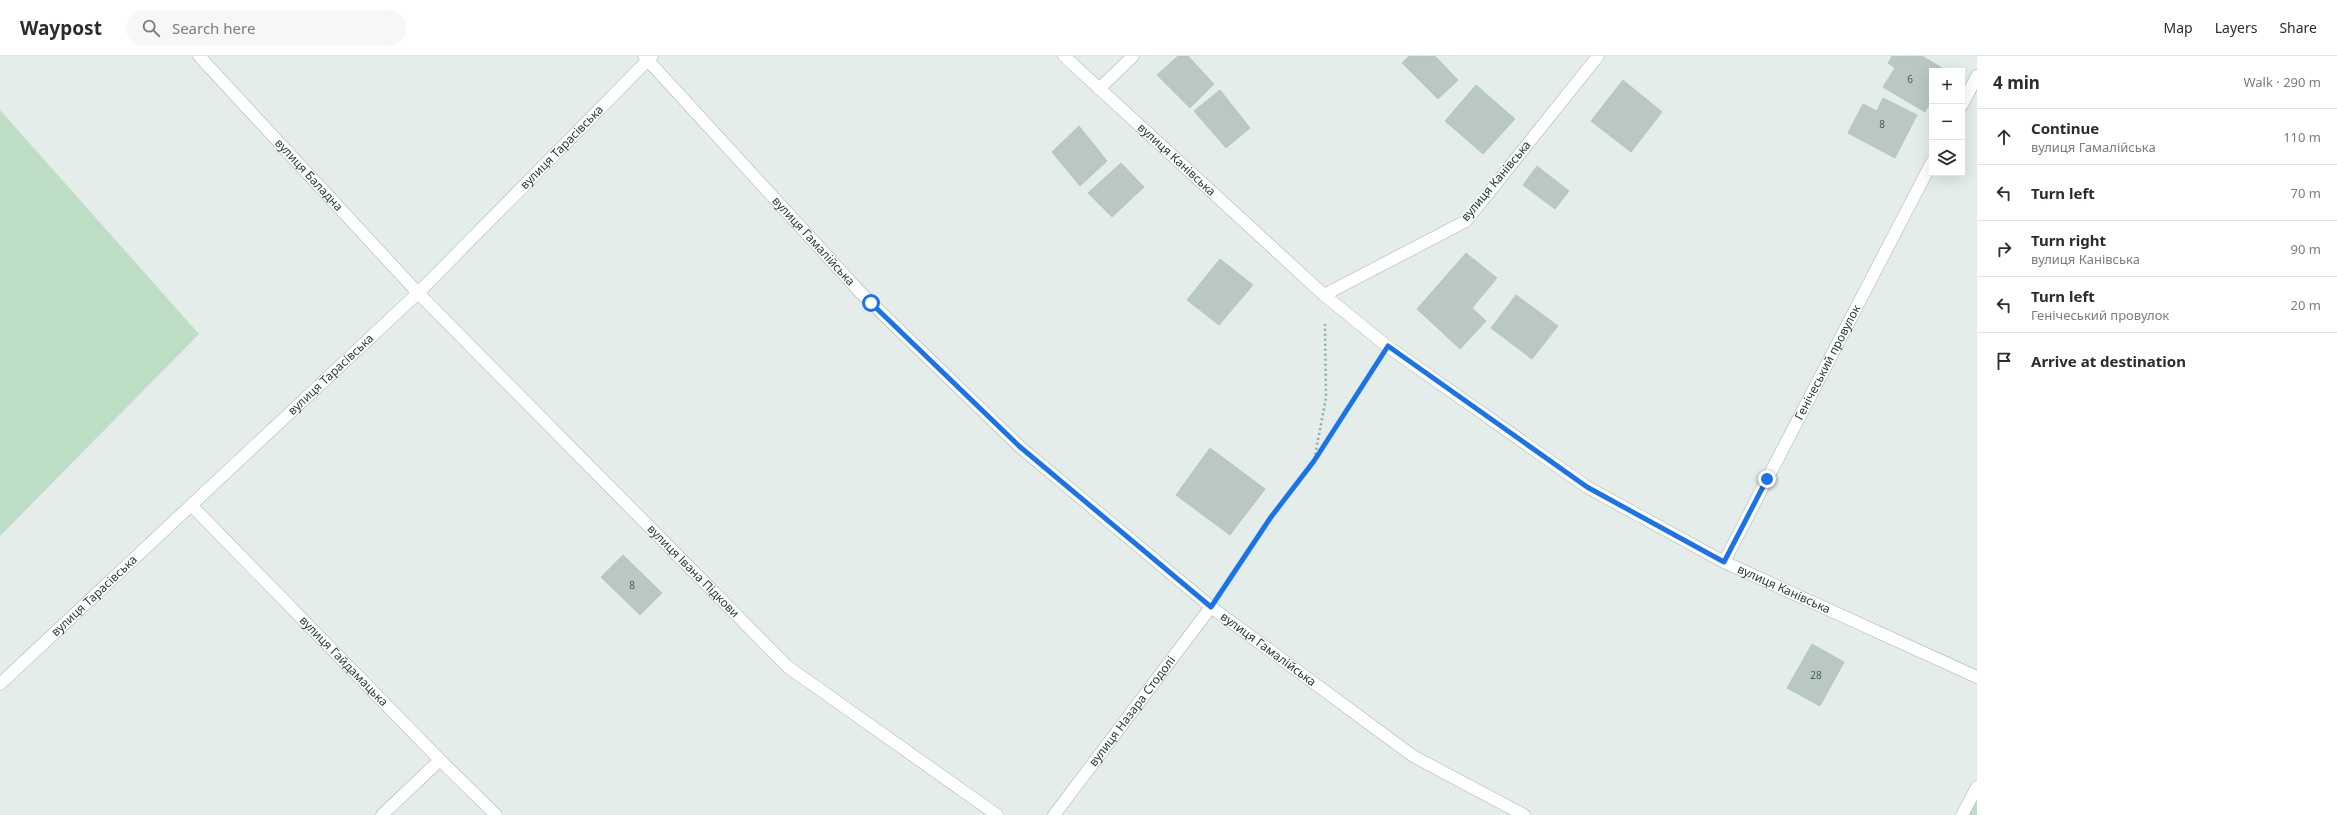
<!DOCTYPE html>
<meta charset="utf-8">
<style>
body{margin:0;font-family:"Noto Sans",sans-serif;background:#f7f7f7;color:#2b2b33}
.controls{position:absolute;right:12px;top:12px;display:grid;overflow:hidden;border-radius:0px;box-shadow:0 4px 16px #0002}
.controls button{width:36px;height:36px;display:grid;place-items:center;padding:0;border:0;border-bottom:1px solid #e1e1e2;background:#fff;color:#2b2b33;font:20px sans-serif}
.stop{position:absolute;width:12px;height:12px;margin:-9px;border:3px solid #1a73e8;border-radius:50%;background:#fff}
.stop.end{background:#1a73e8;border-color:#fff;box-shadow:0 1px 4px #0008}
.list{margin:0;padding:0;list-style:none}
h2{display:flex;justify-content:space-between;align-items:center;height:52px;margin:0;padding:0 16px;font-size:17px}
h2 small{font-size:13px;font-weight:400;color:#7c7c81}
.list li{display:grid;grid-template-columns:26px 1fr auto;gap:12px;align-items:center;box-sizing:border-box;height:56px;padding:0 16px;border-top:1px solid #e1e1e2}
.list b{display:block;font-size:15px;white-space:nowrap}
.list p{margin:0;font-size:13px;white-space:nowrap;color:#7c7c81}
.list em{font-size:13px;font-style:normal;color:#7c7c81}
.icon{flex:none;width:22px;height:22px;fill:none;stroke:currentColor;stroke-width:2;stroke-linecap:round;stroke-linejoin:round}
.map{position:relative;flex:none;width:1977px;height:759px;overflow:hidden}
header{display:flex;align-items:center;gap:24px;box-sizing:border-box;height:56px;padding:0 20px;background:#fff;border-bottom:1px solid #e1e1e2}
header strong{font-size:19px}
nav{display:flex;gap:22px;margin-inline-start:auto;font-size:14px}
.search{width:280px;height:36px;background:#f7f7f7;display:flex;align-items:center;gap:10px;box-sizing:border-box;padding:0 14px;border-radius:22px;color:#7c7c81;font-size:15px}
main{display:flex}
aside{flex:1;background:#fff}
.map>svg:first-child{display:block}
.green{fill:#bddec5}
.building{fill:#b9c8c2;stroke:#b6c7c0}
.lines{fill:none;stroke-linecap:round;stroke-linejoin:round}
.minor-casing{stroke:#a6b5b0;stroke-width:13}
.path{stroke:#84b1a2;stroke-width:2.5;stroke-dasharray:2 3;stroke-linecap:butt}
.minor{stroke:#fff;stroke-width:12}
.route{stroke:#1a73e8;stroke-width:5}
.labels{text-anchor:middle;stroke-width:4;stroke-linejoin:round;paint-order:stroke}
.number-label{font-size:10px;fill:#48615a}
.street-label{font-size:12px;fill:#233f37;stroke:#f5faf7}
</style>
<header>
<strong>Waypost</strong>
<div class="search"><svg class="icon" aria-label="search" viewBox="0 0 24 24"><circle cx="10" cy="10" r="6"/><path d="M15 15l6 6"/></svg>Search here</div>
<nav><a>Map</a><a>Layers</a><a>Share</a></nav>
</header>
<main>
<div class="map">
<svg width="1977" height="759" viewBox="0 0 1977 759">
<rect width="100%" height="100%" fill="#e4ede9"/>
<path class="green" d="M0 54 199 278 0 480Z
M1977 740V759H1968Z"/>
<path class="building" d="M1178 0H1188L1214 28 1190 52 1157 19Z
M1409 0H1435L1458 24 1438 43 1402 7Z
M1892 0H1922L1947 15H1932V44L1925 56 1883 31 1895 12 1888 7Z
M1623 24 1662 56 1631 96 1591 65Z
M1476 29 1515 63 1483 98 1445 65Z
M1220 34 1250 72 1226 92 1194 55Z
M1883 42 1917 59 1895 102 1848 77 1863 48 1877 55Z
M1079 70 1107 105 1080 130 1052 96Z
M1121 107 1144 131 1112 161 1088 137Z
M1537 110 1569 135 1555 153 1523 129Z
M1466 197 1497 222 1472 252 1486 265 1460 293 1417 253Z
M1220 203 1253 229 1219 269 1187 244Z
M1516 239 1558 270 1532 303 1491 272Z
M1210 392 1265 433 1230 479 1176 439Z
M623 499 662 537 640 559 601 521Z
M1812 588 1844 606 1820 650 1787 632Z"/>
<g class="lines">
<g class="minor-casing">
<g id="minor">
<path id="s1" d="M199 0 418 237 788 611 997 759"/>
<path id="s2" d="M644 0 860 236 1019 390 1211 551 1413 700 1524 759"/>
<path id="s3" d="M1064 0 1324 239 1387 290 1587 431 1724 506 1977 621"/>
<path d="M1099 33 1133 0"/>
<path d="M1962 49 1977 20"/>
<path d="M1324 239 1466 165 1598 0"/>
<path id="s4" d="M192 450 440 704 496 759"/>
<path id="s5" d="M1724 506 1932 106"/>
<path id="s6" d="M0 628 418 237 652 0"/>
<path d="M382 759 440 704"/>
<path id="s7" d="M1054 759 1211 551"/>
<path d="M1962 759 1977 731"/>
</g>
</g>
<path class="path" d="M1315 403 1376 308
M1222 534 1271 461 1314 405 1326 342 1325 268"/>
<use href="#minor" class="minor"/>
</g>
<g class="lines">
<path class="route" d="M871 247 1019 390 1211 551 1271 461 1314 405 1388 290 1587 431 1724 506 1767 423"/>
</g>
<g class="labels">
<g class="number-label">
<text x="1910" y="27">6</text>
<text x="1882" y="72">8</text>
<text x="632" y="533">8</text>
<text x="1816" y="623">28</text>
</g>
<g class="street-label">
<text dy="4" stroke="none"><textPath href="#s6" startOffset="777">вулиця Тарасівська</textPath></text>
<text dy="4" stroke="none"><textPath href="#s3" startOffset="153">вулиця Канівська</textPath></text>
<text dy="4" stroke="none"><textPath href="#s1" startOffset="162">вулиця Баладна</textPath></text>
<text transform="translate(1496 125) rotate(-50)" y="4">вулиця Канівська</text>
<text dy="4" stroke="none"><textPath href="#s2" startOffset="251">вулиця Гамалійська</textPath></text>
<text dy="4" stroke="none"><textPath href="#s5" startOffset="225">Генічеський провулок</textPath></text>
<text dy="4" stroke="none"><textPath href="#s6" startOffset="453">вулиця Тарасівська</textPath></text>
<text dy="4" stroke="none"><textPath href="#s1" startOffset="714">вулиця Івана Підкови</textPath></text>
<text dy="4" stroke="none"><textPath href="#s3" startOffset="901">вулиця Канівська</textPath></text>
<text dy="4" stroke="none"><textPath href="#s6" startOffset="129">вулиця Тарасівська</textPath></text>
<text dy="4" stroke="none"><textPath href="#s2" startOffset="863">вулиця Гамалійська</textPath></text>
<text dy="4" stroke="none"><textPath href="#s4" startOffset="217">вулиця Гайдамацька</textPath></text>
<text dy="4" stroke="none"><textPath href="#s7" startOffset="130">вулиця Назара Стодолі</textPath></text>
</g>
</g>
</svg>
<div class="controls">
<button>+</button>
<button>−</button>
<button><svg class="icon" aria-label="layers" viewBox="0 0 24 24"><path d="M12 4l9 5-9 5-9-5zM3 14l9 5 9-5"/></svg></button>
</div>
<div class="stop" style="left:871px;top:247px"></div>
<div class="stop end" style="left:1767px;top:423px"></div>
</div>
<aside>
<h2>4 min<small>Walk · 290 m</small></h2>
<ul class="list">
<li><svg class="icon" aria-label="ahead" viewBox="0 0 24 24"><path d="M12 20V5M6 11l6-6 6 6"/></svg><div><b>Continue</b><p>вулиця Гамалійська</p></div><em>110 m</em></li>
<li><svg class="icon" aria-label="left" viewBox="0 0 24 24"><path d="M17 20v-9H6M10 6l-5 5 5 5"/></svg><div><b>Turn left</b></div><em>70 m</em></li>
<li><svg class="icon" aria-label="right" viewBox="0 0 24 24"><path d="M7 20v-9h11M14 6l5 5-5 5"/></svg><div><b>Turn right</b><p>вулиця Канівська</p></div><em>90 m</em></li>
<li><svg class="icon" aria-label="left" viewBox="0 0 24 24"><path d="M17 20v-9H6M10 6l-5 5 5 5"/></svg><div><b>Turn left</b><p>Генічеський провулок</p></div><em>20 m</em></li>
<li><svg class="icon" aria-label="arrive" viewBox="0 0 24 24"><path d="M6 21V4h12l-3 4 3 4H6"/></svg><div><b>Arrive at destination</b></div></li>
</ul>
</aside>
</main>
